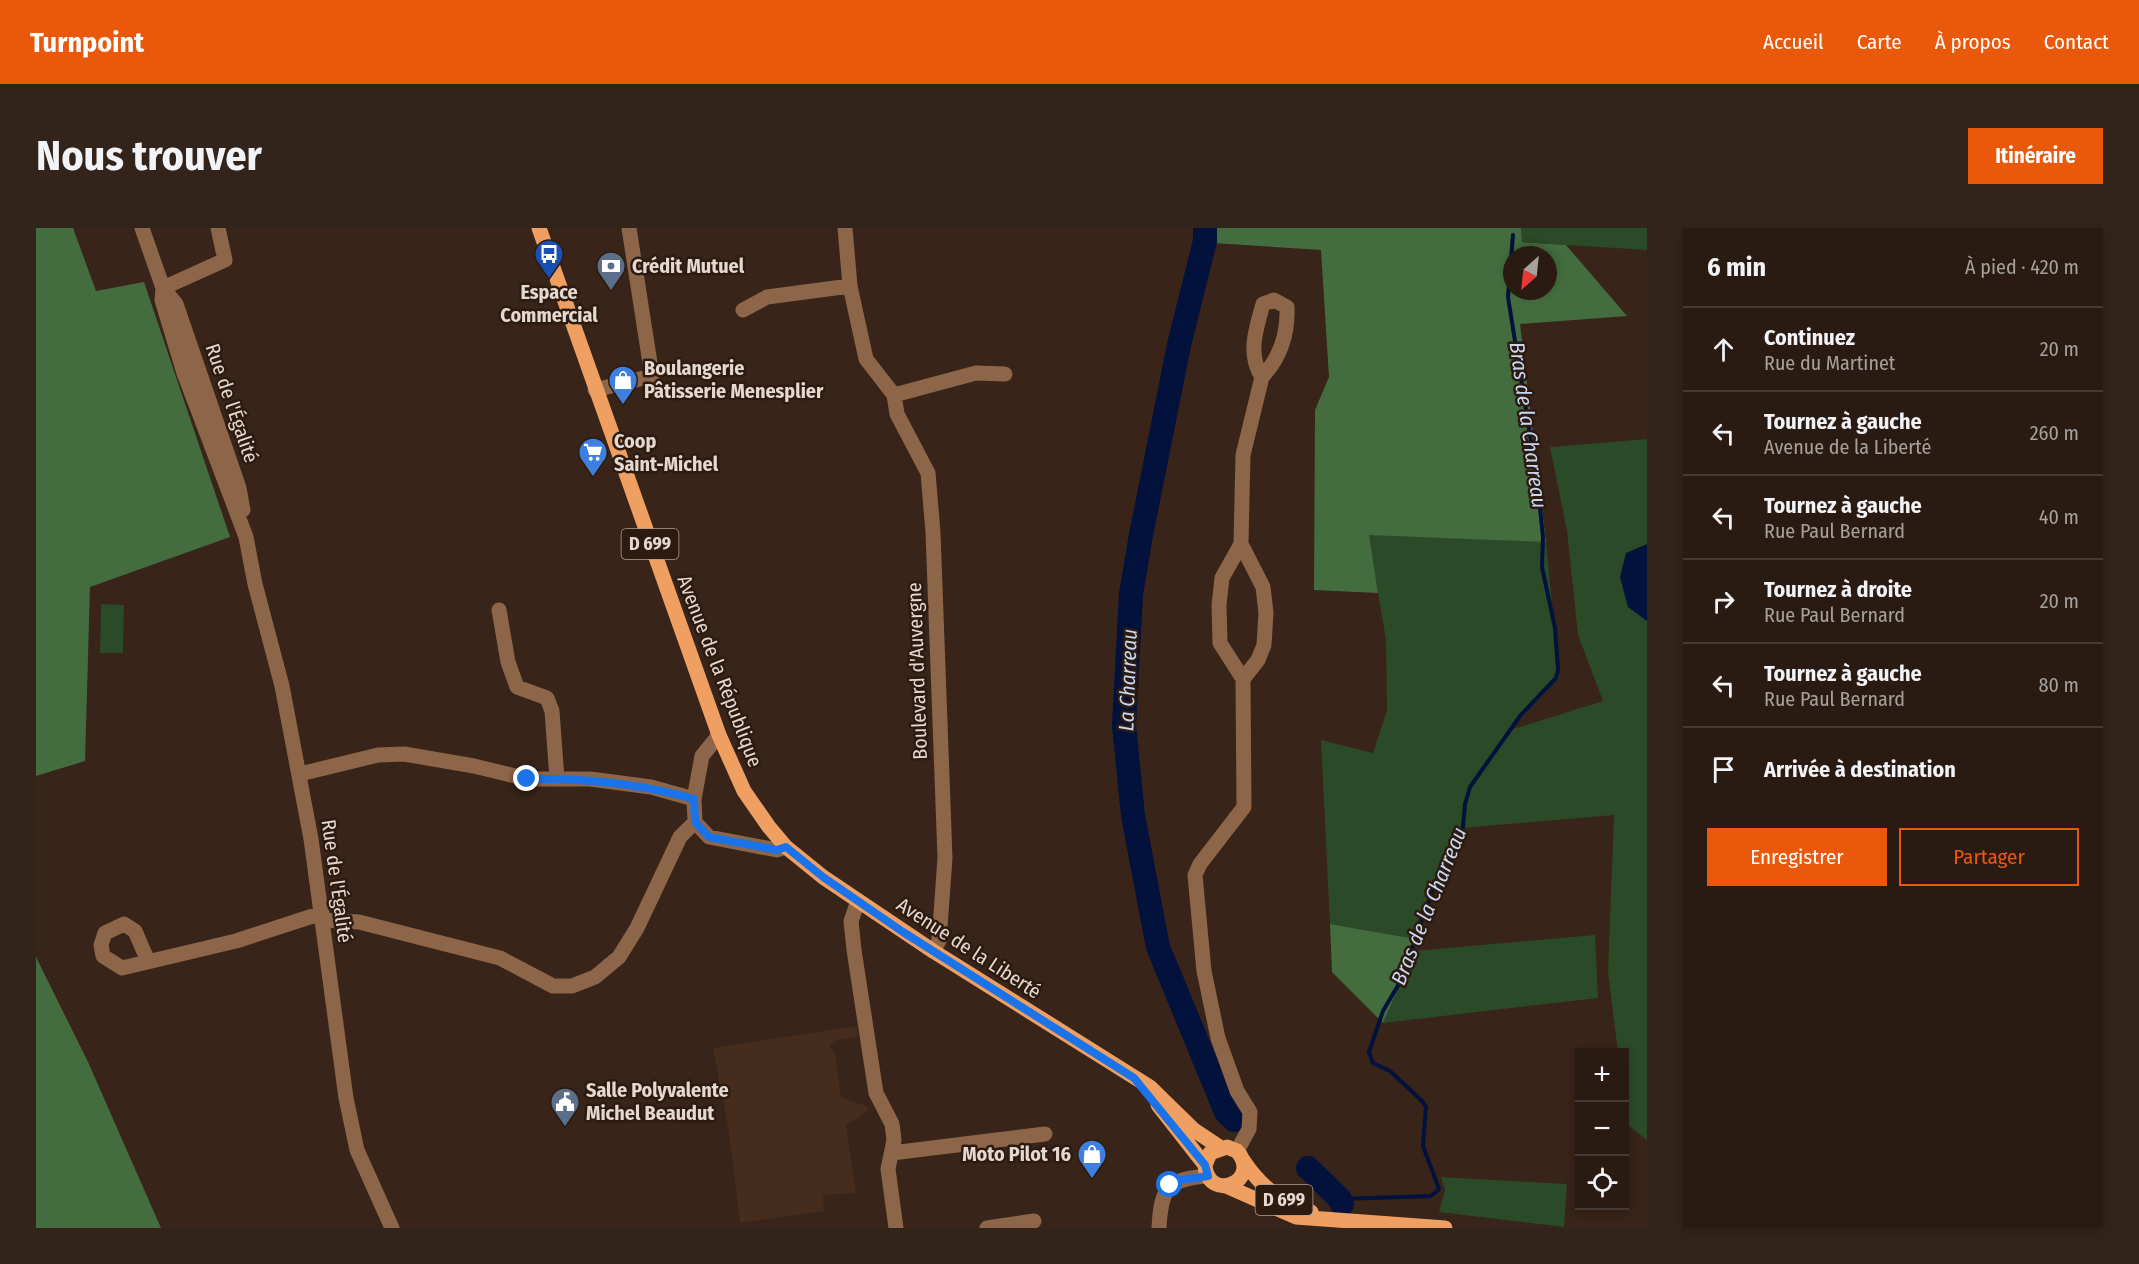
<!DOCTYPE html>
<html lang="fr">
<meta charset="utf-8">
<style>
body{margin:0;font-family:"Fira Sans Condensed",sans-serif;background:#32241b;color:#f1f3f6}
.controls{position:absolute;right:18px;bottom:18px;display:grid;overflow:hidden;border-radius:0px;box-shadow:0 3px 9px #0003}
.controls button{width:54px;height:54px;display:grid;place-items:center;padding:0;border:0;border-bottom:2px solid #463932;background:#2a1b12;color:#f1f3f6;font:30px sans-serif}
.compass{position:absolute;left:1467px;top:18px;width:54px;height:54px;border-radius:50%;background:#2a1b12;box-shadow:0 3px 9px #0003;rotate:207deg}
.stop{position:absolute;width:18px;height:18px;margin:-14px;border:4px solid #1a73e8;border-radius:50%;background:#fff}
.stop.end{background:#1a73e8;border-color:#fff;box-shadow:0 2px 6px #0008}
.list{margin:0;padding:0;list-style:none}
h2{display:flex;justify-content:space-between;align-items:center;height:78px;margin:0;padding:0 24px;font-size:26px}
h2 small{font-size:20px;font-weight:400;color:#a5a19f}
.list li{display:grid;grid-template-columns:39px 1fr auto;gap:18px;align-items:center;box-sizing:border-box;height:84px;padding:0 24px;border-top:2px solid #463932}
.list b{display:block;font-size:22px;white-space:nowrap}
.list p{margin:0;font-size:20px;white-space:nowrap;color:#a5a19f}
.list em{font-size:20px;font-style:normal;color:#a5a19f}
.actions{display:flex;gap:12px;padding:18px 24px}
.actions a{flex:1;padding:14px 0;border:2px solid #ea580c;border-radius:0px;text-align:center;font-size:21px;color:#ea580c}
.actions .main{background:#ea580c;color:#fff}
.icon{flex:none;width:33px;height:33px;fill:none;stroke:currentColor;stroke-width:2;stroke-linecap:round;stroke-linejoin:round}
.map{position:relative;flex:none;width:1611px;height:1000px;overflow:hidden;border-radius:0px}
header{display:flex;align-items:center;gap:36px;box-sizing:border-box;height:84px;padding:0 30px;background:#ea580c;color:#fff}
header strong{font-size:28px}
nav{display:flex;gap:33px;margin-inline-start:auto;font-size:21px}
.intro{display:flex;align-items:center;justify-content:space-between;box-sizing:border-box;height:144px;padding:0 36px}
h1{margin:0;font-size:42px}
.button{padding:15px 27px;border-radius:0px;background:#ea580c;color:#fff;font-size:21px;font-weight:700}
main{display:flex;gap:36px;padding:0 36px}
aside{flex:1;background:#2a1b12;border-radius:0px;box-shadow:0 3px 9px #0003}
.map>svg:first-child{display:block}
.built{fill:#452c1d}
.green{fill:#2b4a27}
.forest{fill:#446d3f;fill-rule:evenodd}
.water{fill:#02123d}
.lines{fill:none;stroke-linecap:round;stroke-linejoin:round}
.stream{stroke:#02123d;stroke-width:4}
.river{stroke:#02123d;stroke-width:24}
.minor{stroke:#8d6549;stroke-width:15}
.major{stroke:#f09f62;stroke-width:15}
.route{stroke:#1a73e8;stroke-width:8}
.labels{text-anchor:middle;stroke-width:5;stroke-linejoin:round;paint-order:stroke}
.shield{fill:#2d1b0f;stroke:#ae9f96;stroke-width:1.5}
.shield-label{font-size:18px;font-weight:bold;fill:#e5d8d0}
.poi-label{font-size:20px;font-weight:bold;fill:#e5d8d0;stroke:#2d1b0f;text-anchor:start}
.street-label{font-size:20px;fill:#e5d8d0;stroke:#2d1b0f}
.water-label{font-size:21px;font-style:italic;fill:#c7d8f7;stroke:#2d1b0f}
</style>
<header>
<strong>Turnpoint</strong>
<nav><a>Accueil</a><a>Carte</a><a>À propos</a><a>Contact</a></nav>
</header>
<div class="intro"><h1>Nous trouver</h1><a class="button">Itinéraire</a></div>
<main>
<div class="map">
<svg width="1611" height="1000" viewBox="0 0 1611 1000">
<rect width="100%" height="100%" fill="#382418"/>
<path class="built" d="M821 798V809L802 812 794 818 799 826 805 870 831 878 832 882 810 898 820 965 787 967 788 983 704 995 692 899 677 820Z"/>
<path class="green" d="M1485 0H1611V22L1486 14Z
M1611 211V912L1591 896 1588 824H1582L1572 744 1578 587 1427 600 1404 642 1374 710 1294 696 1285 512 1337 525 1351 482 1350 412 1332 306 1510 314 1523 450 1474 502 1567 473 1542 407 1531 303 1514 219Z
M65 376 88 377 87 425H64Z
M1559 707 1562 770 1347 795 1378 723Z
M1405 949 1531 956 1528 999 1403 984 1409 962Z"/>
<path class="forest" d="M0 0H37L60 63 108 54 194 309 54 359 49 533 0 548Z
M1161 0H1485L1486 14 1530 17 1591 88 1484 96 1510 314 1333 307 1342 365 1278 362 1279 182 1293 149 1285 22 1161 14ZM1476 27H1512V63H1476Z
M1294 696 1374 710 1378 723 1347 795 1296 744Z
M0 729 52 834 125 1000H0Z"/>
<path class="water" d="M1611 316V393L1592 379 1584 349 1590 325Z"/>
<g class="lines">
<path class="stream" d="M1304 971 1395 968 1403 961 1387 918 1390 879 1386 873 1354 843 1337 835 1333 824 1347 783 1364 754 1407 634 1427 599 1429 576 1434 559 1484 488 1520 450 1522 442 1519 400 1506 339 1507 309 1501 251 1472 69 1477 7"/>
<path class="river" d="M1169 0V13L1143 117 1105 307 1095 366 1088 497 1097 588 1122 719 1190 884 1198 892
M1272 940 1304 971 1306 976"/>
<path class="minor" d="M106 0 127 60 140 76 203 260 207 282
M809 0 814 58 830 131 858 167 861 186 892 245 897 304 909 630 903 713 897 723
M127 60 126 72 148 145 210 309 219 356 246 458 275 611 310 870 321 922 356 1000
M127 60 189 32 182 0
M707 82 731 69 814 58
M559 162 616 148 593 0
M858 167 940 145 969 146
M1205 316 1227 359 1230 385 1228 417 1222 432 1207 451
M463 382 472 434 481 459 511 470 516 483 521 550
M264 546 342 527 368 526 438 538 491 551H554L615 559 658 571 659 594 673 609 741 622 750 619
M658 571 666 528 683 507
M822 673 815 693 818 722 840 865 856 896 858 912 852 941 860 1000
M286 692 323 694 464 730 517 758H536L559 749 583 729 601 700 644 609 659 594
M112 733 99 703 88 696 69 705 65 717 67 728 86 740 200 713 286 685
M1201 923 1213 901 1214 884 1201 863 1182 810 1168 743 1159 647 1164 636 1208 579 1207 451 1184 415 1183 377 1186 350 1205 316 1207 227 1226 149C1211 126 1220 101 1227 76L1238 72 1251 79C1252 106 1245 129 1226 149
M856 925 1009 906
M951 1000 998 993
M1123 1000C1125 960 1131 951 1172 948"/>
<path class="major" d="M503 0 683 507 708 563 733 599 750 619 787 649 897 723 1114 859 1158 902 1185 920
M1122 877 1169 937C1172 976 1227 953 1201 923L1191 919 1174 925 1169 937
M1207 932C1224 958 1246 976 1275 984
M1190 958 1260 989 1409 1000"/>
</g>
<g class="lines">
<path class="route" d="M491 551C549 550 603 555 658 571L659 594 673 609 741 622 750 619 787 649 867 704 1098 850 1169 937 1172 948 1139 953 1134 957"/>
</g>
<defs>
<g id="bus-pin" transform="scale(1.5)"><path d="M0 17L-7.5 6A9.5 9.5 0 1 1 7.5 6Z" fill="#1a4fb4" stroke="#2d1b0f"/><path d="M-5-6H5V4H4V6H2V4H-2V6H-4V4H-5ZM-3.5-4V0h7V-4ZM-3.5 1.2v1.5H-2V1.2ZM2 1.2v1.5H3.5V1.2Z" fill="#fff"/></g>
<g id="bank-pin" transform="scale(1.5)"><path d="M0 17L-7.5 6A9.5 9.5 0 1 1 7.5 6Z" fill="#5c6f8a" stroke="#2d1b0f"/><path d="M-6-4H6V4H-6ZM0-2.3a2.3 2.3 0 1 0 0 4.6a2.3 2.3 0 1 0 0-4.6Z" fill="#fff"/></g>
<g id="shop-pin" transform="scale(1.5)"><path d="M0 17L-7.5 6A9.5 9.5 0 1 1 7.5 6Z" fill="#3f7fe0" stroke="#2d1b0f"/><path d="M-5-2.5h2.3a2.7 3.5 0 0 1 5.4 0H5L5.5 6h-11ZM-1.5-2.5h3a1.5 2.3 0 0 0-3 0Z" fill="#fff"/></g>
<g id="supermarket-pin" transform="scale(1.5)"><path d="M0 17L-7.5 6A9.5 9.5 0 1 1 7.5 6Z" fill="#3f7fe0" stroke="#2d1b0f"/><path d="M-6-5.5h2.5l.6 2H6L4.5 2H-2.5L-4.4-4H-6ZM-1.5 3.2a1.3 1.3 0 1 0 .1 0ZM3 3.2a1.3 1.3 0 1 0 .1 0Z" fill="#fff"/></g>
<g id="civic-pin" transform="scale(1.5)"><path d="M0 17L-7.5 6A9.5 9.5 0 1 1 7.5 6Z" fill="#5c6f8a" stroke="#2d1b0f"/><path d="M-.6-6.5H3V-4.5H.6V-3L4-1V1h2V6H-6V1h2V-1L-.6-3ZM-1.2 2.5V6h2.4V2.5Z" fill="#fff"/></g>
</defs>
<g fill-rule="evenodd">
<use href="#bus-pin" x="513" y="26"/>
<use href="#bank-pin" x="575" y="38"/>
<use href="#shop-pin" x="587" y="152"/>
<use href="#supermarket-pin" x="557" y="224"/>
<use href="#civic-pin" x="529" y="874"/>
<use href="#shop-pin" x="1056" y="926"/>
</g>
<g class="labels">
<g class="shield">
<rect x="585.5" y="301" width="57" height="30" rx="4.5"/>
<rect x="1219.5" y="957" width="57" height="30" rx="4.5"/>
</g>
<g class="shield-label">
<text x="614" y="322">D 699</text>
<text x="1248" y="978">D 699</text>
</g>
<g class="poi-label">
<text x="596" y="45">Crédit Mutuel</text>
<text x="513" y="71" text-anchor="middle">Espace<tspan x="513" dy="23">Commercial</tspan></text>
<text x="608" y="147">Boulangerie<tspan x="608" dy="23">Pâtisserie Menesplier</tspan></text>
<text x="578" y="220">Coop<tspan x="578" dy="23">Saint-Michel</tspan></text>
<text x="550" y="869">Salle Polyvalente<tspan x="550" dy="23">Michel Beaudut</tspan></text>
<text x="1035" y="933" text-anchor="end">Moto Pilot 16</text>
</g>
<g class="street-label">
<text transform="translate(196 175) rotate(71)" y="7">Rue de l'Égalité</text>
<text transform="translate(684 443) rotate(69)" y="7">Avenue de la République</text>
<text transform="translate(881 443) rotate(-92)" y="7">Boulevard d'Auvergne</text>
<text transform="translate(301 653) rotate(82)" y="7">Rue de l'Égalité</text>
<text transform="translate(933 720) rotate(33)" y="7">Avenue de la Liberté</text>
</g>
<g class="water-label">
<text transform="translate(1492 197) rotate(82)" y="7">Bras de la Charreau</text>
<text transform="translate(1092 452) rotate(-88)" y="7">La Charreau</text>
<text transform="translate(1393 678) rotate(-68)" y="7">Bras de la Charreau</text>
</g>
</g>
</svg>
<div class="controls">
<button>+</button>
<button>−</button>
<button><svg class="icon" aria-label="locate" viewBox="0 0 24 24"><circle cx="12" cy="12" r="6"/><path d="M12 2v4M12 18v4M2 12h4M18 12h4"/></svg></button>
</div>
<svg class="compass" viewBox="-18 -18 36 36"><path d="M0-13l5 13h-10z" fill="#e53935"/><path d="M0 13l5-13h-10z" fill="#a5a19f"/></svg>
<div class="stop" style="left:1134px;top:957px"></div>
<div class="stop end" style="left:491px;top:551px"></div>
</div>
<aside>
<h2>6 min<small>À pied · 420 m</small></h2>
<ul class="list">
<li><svg class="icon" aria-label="ahead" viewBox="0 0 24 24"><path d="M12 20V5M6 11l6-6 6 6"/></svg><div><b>Continuez</b><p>Rue du Martinet</p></div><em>20 m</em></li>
<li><svg class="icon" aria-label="left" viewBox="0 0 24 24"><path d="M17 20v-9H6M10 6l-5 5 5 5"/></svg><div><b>Tournez à gauche</b><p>Avenue de la Liberté</p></div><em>260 m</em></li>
<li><svg class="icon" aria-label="left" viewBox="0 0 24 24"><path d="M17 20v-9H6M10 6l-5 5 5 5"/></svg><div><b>Tournez à gauche</b><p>Rue Paul Bernard</p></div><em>40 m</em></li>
<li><svg class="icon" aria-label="right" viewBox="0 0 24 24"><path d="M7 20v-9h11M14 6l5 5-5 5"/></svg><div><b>Tournez à droite</b><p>Rue Paul Bernard</p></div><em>20 m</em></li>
<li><svg class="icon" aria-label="left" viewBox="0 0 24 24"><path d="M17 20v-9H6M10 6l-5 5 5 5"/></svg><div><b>Tournez à gauche</b><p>Rue Paul Bernard</p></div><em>80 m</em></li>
<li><svg class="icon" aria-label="arrive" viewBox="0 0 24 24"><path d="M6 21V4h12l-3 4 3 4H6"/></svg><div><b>Arrivée à destination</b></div></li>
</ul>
<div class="actions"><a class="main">Enregistrer</a><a>Partager</a></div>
</aside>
</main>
